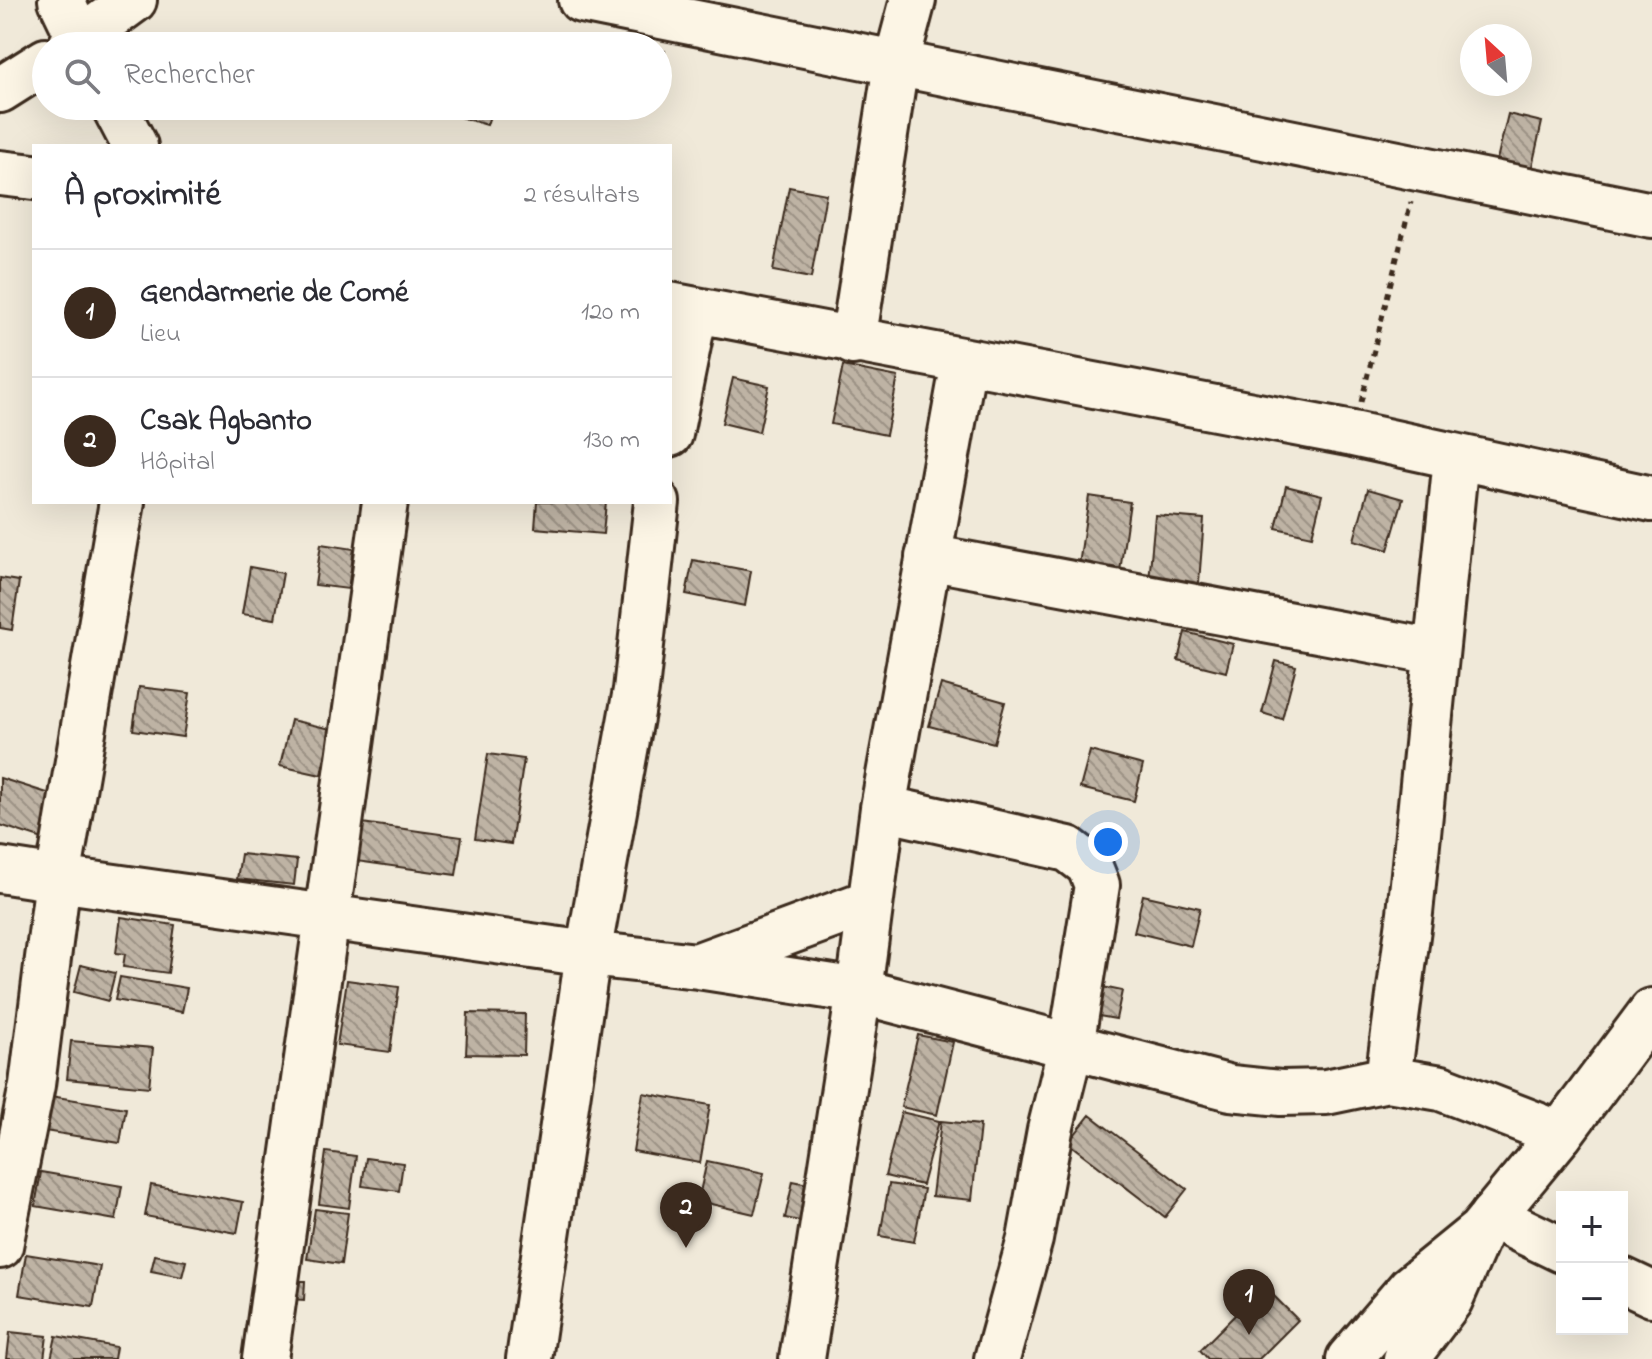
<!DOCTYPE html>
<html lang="fr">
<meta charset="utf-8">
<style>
body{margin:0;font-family:"Indie Flower",sans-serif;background:#f2f2f3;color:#2b2b33}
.controls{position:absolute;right:24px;bottom:24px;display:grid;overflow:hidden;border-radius:0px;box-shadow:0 8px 32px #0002}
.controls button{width:72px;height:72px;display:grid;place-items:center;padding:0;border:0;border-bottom:2px solid #e1e1e2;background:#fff;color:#2b2b33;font:40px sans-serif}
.compass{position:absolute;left:1460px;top:24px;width:72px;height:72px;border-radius:50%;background:#fff;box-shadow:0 8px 32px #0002;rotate:334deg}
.you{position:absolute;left:1108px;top:842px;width:28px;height:28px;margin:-20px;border:6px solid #fff;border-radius:50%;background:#1a73e8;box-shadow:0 0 0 12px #1a73e833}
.badge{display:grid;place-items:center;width:52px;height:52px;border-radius:50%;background:#3b2a1e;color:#fff;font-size:26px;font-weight:700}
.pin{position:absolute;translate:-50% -66px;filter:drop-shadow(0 2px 4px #0008)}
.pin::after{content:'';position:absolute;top:42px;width:28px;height:24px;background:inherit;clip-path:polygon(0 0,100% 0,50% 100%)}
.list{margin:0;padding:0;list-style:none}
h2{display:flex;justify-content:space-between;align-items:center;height:104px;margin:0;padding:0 32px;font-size:34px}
h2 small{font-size:26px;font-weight:400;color:#7c7c81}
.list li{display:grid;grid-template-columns:52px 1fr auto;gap:24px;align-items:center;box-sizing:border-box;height:128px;padding:0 32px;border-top:2px solid #e1e1e2}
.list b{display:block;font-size:30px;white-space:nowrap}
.list p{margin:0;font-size:26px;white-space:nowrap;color:#7c7c81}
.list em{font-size:26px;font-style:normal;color:#7c7c81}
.icon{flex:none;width:44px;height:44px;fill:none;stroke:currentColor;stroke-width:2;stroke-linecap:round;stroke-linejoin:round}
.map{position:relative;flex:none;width:1652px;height:1359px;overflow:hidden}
.search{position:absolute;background:#fff;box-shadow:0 8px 32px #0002;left:32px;top:32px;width:640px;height:88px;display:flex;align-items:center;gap:20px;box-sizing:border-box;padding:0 28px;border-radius:44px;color:#7c7c81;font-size:30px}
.panel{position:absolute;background:#fff;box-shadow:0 8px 32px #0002;left:32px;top:144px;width:640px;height:360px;border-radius:0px}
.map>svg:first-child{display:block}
.building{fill:url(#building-back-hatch);stroke:#3b2a1e;stroke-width:2}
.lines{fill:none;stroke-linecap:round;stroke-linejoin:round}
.minor-casing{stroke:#3b2a1e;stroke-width:50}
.highway-casing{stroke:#3b2a1e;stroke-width:50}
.path{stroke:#3b2a1e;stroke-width:5;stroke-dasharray:6 6;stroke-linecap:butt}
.minor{stroke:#fcf5e5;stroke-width:44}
.highway{stroke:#fcf5e5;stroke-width:44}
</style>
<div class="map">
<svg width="1652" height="1359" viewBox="0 0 1652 1359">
<defs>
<pattern id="building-back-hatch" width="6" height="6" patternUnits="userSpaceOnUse" patternTransform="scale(2)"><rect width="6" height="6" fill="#beb3a4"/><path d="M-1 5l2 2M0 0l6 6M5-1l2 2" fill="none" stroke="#9c9285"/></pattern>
</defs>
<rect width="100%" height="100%" fill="#f0e9d9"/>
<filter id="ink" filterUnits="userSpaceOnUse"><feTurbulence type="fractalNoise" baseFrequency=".0125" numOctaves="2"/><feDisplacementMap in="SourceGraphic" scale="16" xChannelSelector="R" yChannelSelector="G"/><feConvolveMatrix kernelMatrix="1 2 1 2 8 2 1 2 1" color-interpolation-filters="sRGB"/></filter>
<g filter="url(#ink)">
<path class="building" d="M658 50 665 51 664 67 658 66Z
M438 106H493L487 125 437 110Z
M1508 114 1542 122 1529 180 1494 172Z
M789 187 826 194 811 278 773 271Z
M843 366 898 377 886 435 831 424Z
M733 378 769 386 759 432 722 423Z
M1286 486 1322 495 1312 536 1276 528Z
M1368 489 1403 499 1388 550 1354 540Z
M1089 496 1130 502 1118 585 1077 579Z
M537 502H606L603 534 535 528Z
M1155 515 1204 519 1198 595 1148 592Z
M321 544 354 549 348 589 315 585Z
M693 560 751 571 745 606 686 594Z
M250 567 283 573 275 619 242 614Z
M0 578 19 581 12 630 0 628Z
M1185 632 1233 644 1226 672 1178 660Z
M1276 661 1296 666 1282 719 1262 713Z
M941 684 1005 702 994 743 929 726Z
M139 687 190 693 183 737 133 730Z
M291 720 331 729 321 775 280 766Z
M1090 751 1143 765 1134 801 1080 788Z
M488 754 524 759 511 844 475 839Z
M0 778 66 799 52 842 0 825Z
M362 823 462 837 456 875 356 861Z
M241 854 297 860 294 885 237 879Z
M1143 895 1200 908 1191 946 1134 932Z
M121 917 175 925 168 973 123 967 125 954 116 953Z
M81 965 115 973 108 1001 74 992Z
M120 977 187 988 182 1012 115 1000Z
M347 980 399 987 390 1052 337 1045Z
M1098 986 1122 991 1116 1019 1093 1015Z
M468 1013 525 1014 524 1055 466 1054Z
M918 1035 953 1042 937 1115 901 1107Z
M71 1041 153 1048 149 1087 67 1079Z
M643 1093 710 1105 700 1163 633 1151Z
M44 1095 126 1108 120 1143 38 1130Z
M901 1112 939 1121 922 1185 885 1176Z
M1090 1115 1187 1189 1165 1217 1068 1143Z
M941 1121 980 1125 972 1200 932 1196Z
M326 1152 356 1156 349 1208 319 1204Z
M366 1158 403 1163 399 1191 362 1186Z
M707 1161 764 1173 754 1214 698 1201Z
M41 1172 122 1186 116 1220 35 1206Z
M793 1181 823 1187 815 1224 785 1218Z
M889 1184 924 1189 914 1242 880 1236Z
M151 1185 243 1202 237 1233 145 1216Z
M315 1209 348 1213 341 1264 307 1259Z
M26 1254 100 1266 93 1307 19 1295Z
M155 1255 186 1261 182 1277 151 1271Z
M292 1281H305L304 1300 291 1299Z
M1264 1286 1298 1320 1259 1359H1208L1200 1350Z
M10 1332 47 1336 44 1359H7Z
M56 1336 116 1347 114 1359H51Z"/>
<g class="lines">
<g class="minor-casing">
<path id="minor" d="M61 0 83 46
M581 0 1652 215
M71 46 134 0
M0 90 46 61
M114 106 135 146
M0 173 34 177
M670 305 1353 434 1652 499
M853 342 896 64 913 0
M670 434 695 311
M122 502 58 879 588 954 698 966 859 991 1231 1088 1281 1093 1326 1092 1388 1079 1441 1088 1560 1134
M928 557 1436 652
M883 808 1068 849 1089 865 1097 885 1071 1046 1050 1130 1030 1239 997 1359
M0 870 58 879 32 1085 0 1246
M699 965 870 902
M1388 1079 1410 913 1456 458
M1492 1216 1562 1250
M1622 1280 1652 1294
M265 1359 385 502
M529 1359 588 954 636 690 657 502
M802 1359 859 991 883 808 964 362"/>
</g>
<g class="highway-casing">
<path id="highway" d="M1349 1359 1410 1288 1480 1231 1560 1134 1652 1011
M1406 1359 1450 1300 1479 1234"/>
</g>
<path class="path" d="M1361 402 1411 202"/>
<use href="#minor" class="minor"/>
<use href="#highway" class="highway"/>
</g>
</g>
</svg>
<div class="controls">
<button>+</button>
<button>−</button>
</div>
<svg class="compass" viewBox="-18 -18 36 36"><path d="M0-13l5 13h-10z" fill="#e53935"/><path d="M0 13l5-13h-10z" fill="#7c7c81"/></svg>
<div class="you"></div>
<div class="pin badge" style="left:1249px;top:1335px">1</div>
<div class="pin badge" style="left:686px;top:1248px">2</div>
<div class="search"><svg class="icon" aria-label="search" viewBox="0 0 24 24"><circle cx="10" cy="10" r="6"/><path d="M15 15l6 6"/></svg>Rechercher</div>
<section class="panel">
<h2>À proximité<small>2 résultats</small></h2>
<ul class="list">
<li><span class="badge">1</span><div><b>Gendarmerie de Comé</b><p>Lieu</p></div><em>120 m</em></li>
<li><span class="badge">2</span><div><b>Csak Agbanto</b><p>Hôpital</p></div><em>130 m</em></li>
</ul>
</section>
</div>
